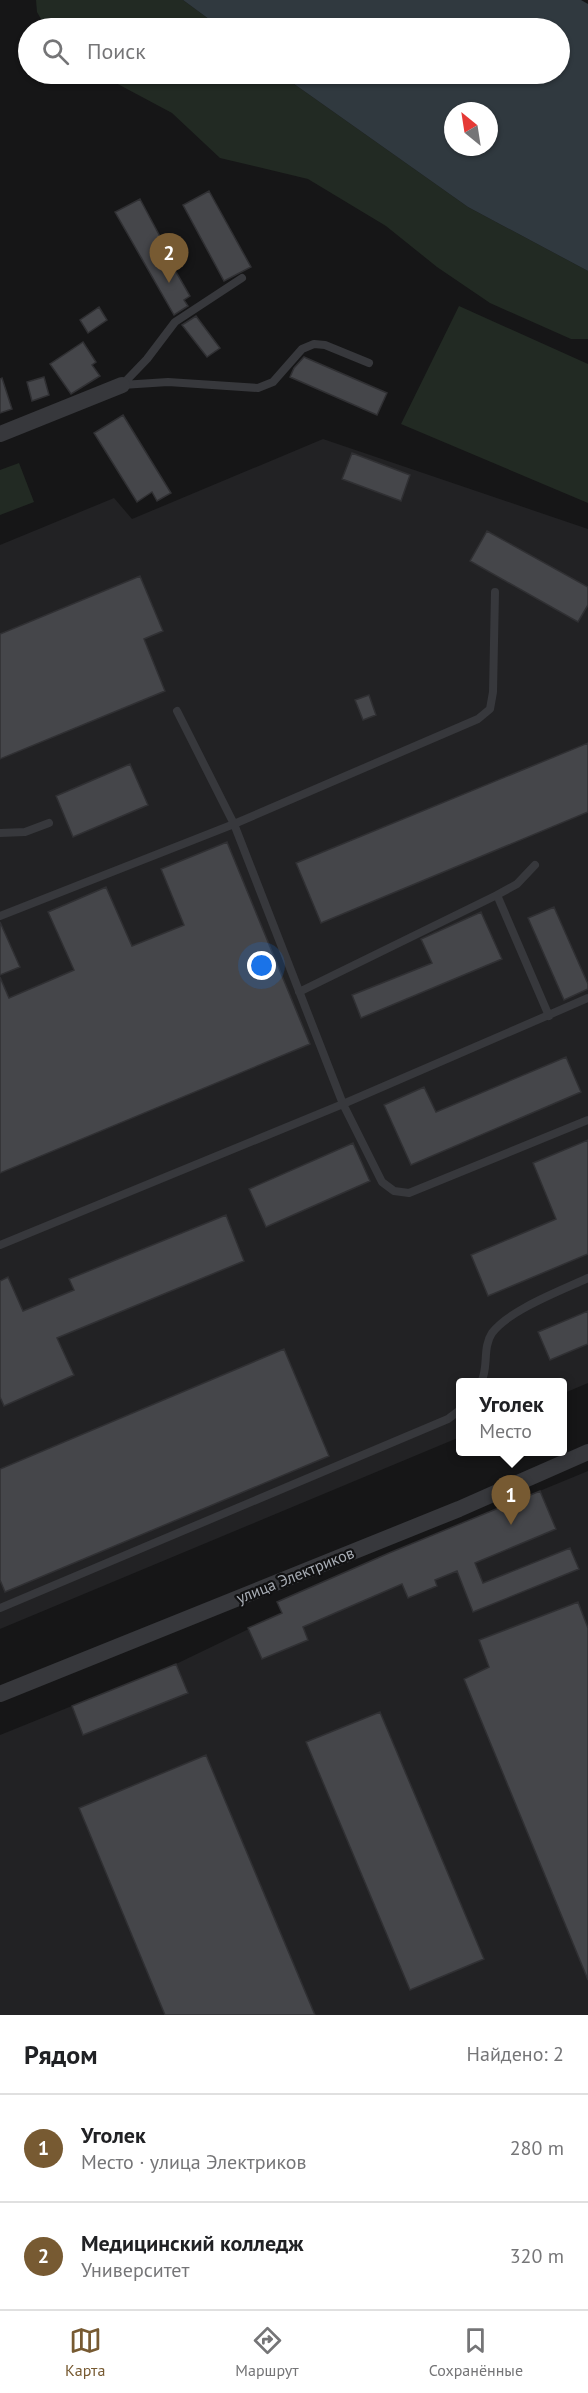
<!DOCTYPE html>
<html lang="ru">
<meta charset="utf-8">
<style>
body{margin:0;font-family:"PT Sans",sans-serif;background:#f6f6f6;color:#202124}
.compass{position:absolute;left:444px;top:102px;width:54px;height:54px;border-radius:50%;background:#fff;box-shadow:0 2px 4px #0004;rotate:330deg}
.you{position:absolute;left:262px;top:966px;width:21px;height:21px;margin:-15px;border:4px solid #fff;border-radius:50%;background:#1a73e8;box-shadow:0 0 0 9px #1a73e833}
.badge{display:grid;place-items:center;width:39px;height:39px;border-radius:50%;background:#775a32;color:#fff;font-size:20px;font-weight:700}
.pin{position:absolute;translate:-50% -50px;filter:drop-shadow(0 2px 3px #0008)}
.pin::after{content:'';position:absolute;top:32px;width:21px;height:18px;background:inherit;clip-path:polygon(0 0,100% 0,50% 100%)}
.popup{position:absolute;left:456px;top:1378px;width:111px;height:78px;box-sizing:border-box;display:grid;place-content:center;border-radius:6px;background:#fff;filter:drop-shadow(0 2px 4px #0005);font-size:20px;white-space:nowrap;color:#757577}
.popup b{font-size:22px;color:#202124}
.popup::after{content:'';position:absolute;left:50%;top:100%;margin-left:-12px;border:12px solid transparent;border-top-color:#fff}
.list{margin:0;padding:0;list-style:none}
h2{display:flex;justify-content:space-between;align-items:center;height:78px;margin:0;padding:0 24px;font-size:26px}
h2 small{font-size:20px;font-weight:400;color:#757577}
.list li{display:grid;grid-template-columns:39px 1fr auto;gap:18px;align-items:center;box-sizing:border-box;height:108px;padding:0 24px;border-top:2px solid #e0e0e0}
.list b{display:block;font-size:22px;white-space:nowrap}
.list p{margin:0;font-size:20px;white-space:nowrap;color:#757577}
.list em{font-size:20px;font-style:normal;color:#757577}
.icon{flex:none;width:33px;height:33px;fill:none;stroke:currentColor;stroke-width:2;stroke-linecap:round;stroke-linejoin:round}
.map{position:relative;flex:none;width:588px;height:2015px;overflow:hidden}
.search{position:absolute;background:#fff;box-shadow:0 2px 4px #0004;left:18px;right:18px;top:18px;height:66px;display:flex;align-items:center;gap:15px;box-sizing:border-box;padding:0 21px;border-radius:33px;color:#757577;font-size:22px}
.sheet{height:294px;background:#fff}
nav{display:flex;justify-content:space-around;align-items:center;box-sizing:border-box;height:84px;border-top:2px solid #e0e0e0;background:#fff;font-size:16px;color:#757577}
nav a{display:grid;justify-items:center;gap:3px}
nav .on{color:#775a32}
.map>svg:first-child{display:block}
.built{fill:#222224}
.green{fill:#222a23}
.water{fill:#30393f;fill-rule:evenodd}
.building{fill:#45464a;stroke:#303033;stroke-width:1.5}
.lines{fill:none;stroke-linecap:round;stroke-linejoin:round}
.lane{stroke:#37383c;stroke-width:8}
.street{stroke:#37383c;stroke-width:16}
.labels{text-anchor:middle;stroke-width:4.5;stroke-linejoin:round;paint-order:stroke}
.street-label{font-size:16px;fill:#a9aeb6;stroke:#111112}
</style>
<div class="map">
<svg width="588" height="2015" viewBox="0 0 588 2015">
<rect width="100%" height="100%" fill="#161617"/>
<path class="built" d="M323 439 588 529V1383L562 1394V1382H460V1437L0 1629V545L114 498 132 519Z
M588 1471V2015H0V1735L176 1664 282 1613 277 1602 389 1553Z"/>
<path class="green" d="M36 0H183L221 28H46L37 12Z
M99 74H280L468 207 588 271V339H571L490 303 437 267 386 226 308 179 220 158 172 113Z
M459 306 588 364V503L401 424Z
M19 463 34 502 0 515V470Z"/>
<path class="water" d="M183 0H581L588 4V271L468 207 280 74H560V28H221ZM453 111H489V147H453Z"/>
<path class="building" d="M209 191 251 267 224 281 183 205Z
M140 199 171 257 168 258 190 296 184 300 188 306 174 315 115 212Z
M99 307 107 320 88 333 80 320Z
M196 316 220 348 207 357 182 325Z
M83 342 96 362 92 365 100 376 71 394 50 364Z
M304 357 387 393 377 415 290 377 294 368Z
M44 377 49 395 32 401 27 382Z
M2 378 12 409 0 413V379Z
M123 415 171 493 157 501 152 492 137 502 94 433Z
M352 453 410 475 401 501 342 479Z
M487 531 588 587V605L578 622 470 561Z
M140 576 163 631 144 639 165 691 0 759V634Z
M369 695 376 715 363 720 355 700Z
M588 743V812L321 923 296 863Z
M130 764 148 805 73 837 56 796Z
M227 842 310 1044 0 1173V977L9 998 74 970 48 912 106 887 132 946 184 925 161 869Z
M554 907 588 984V989L564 1000 528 918Z
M481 912 502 959 361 1018 352 995 432 963 421 939Z
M0 922 20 967 0 975Z
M566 1057 581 1092 411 1165 384 1105 424 1087 436 1112Z
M588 1140V1254L488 1296 471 1255 556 1219 533 1163Z
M353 1143 370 1181 266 1227 249 1189Z
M226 1215 244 1261 57 1338 74 1375 4 1406 0 1397V1281L8 1277 23 1311 74 1290 69 1279Z
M588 1311V1344L550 1360 538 1332Z
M284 1349 329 1456 5 1592 0 1580V1469Z
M540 1491 556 1529 475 1563 483 1583 570 1548 579 1569 473 1612 457 1571 435 1580 437 1586 408 1598 402 1584 303 1627 308 1640 262 1659 248 1628 282 1613 277 1602 389 1553Z
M578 1602 588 1628V1980L464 1679 489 1667 479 1640Z
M176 1664 188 1693 83 1735 72 1706Z
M380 1712 484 1959 410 1990 306 1742Z
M206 1755 315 2015H165L79 1808Z"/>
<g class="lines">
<path class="lane" d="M122 385 168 382 258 388 273 382 302 349 314 344 325 345 369 363
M122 385 147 359 175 322 242 278
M177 711 234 824 343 1104 382 1182 394 1191 409 1193 588 1120
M0 833 25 832 49 823
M497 895 549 1016
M0 916 234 824 478 719 490 709 493 692 495 592
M299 992 497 895 517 884 535 865
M0 1245 343 1104 588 998
M481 1382C489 1368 482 1348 492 1333 509 1310 562 1290 588 1278
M0 1608 448 1419 460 1410"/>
<path class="street" d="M0 434 122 385
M0 1694 459 1509 588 1452"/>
</g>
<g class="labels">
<g class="street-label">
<text transform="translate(295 1575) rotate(-22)" y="6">улица Электриков</text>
</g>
</g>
</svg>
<svg class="compass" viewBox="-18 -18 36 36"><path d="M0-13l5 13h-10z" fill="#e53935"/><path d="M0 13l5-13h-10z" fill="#757577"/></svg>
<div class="you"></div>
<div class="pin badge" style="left:511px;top:1525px">1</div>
<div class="popup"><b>Уголек</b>Место</div>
<div class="pin badge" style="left:169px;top:283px">2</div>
<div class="search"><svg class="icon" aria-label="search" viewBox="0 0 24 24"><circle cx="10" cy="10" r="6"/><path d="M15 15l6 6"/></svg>Поиск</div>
</div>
<section class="sheet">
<h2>Рядом<small>Найдено: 2</small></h2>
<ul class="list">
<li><span class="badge">1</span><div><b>Уголек</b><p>Место · улица Электриков</p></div><em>280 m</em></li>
<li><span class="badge">2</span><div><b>Медицинский колледж</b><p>Университет</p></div><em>320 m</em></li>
</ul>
</section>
<nav>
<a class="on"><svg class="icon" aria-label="map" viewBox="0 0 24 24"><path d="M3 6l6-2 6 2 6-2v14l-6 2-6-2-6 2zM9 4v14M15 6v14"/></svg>Карта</a>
<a><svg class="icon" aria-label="directions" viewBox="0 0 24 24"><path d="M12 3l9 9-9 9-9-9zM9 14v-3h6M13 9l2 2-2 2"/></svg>Маршрут</a>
<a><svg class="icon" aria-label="saved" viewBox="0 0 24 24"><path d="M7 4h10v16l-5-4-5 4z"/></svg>Сохранённые</a>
</nav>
